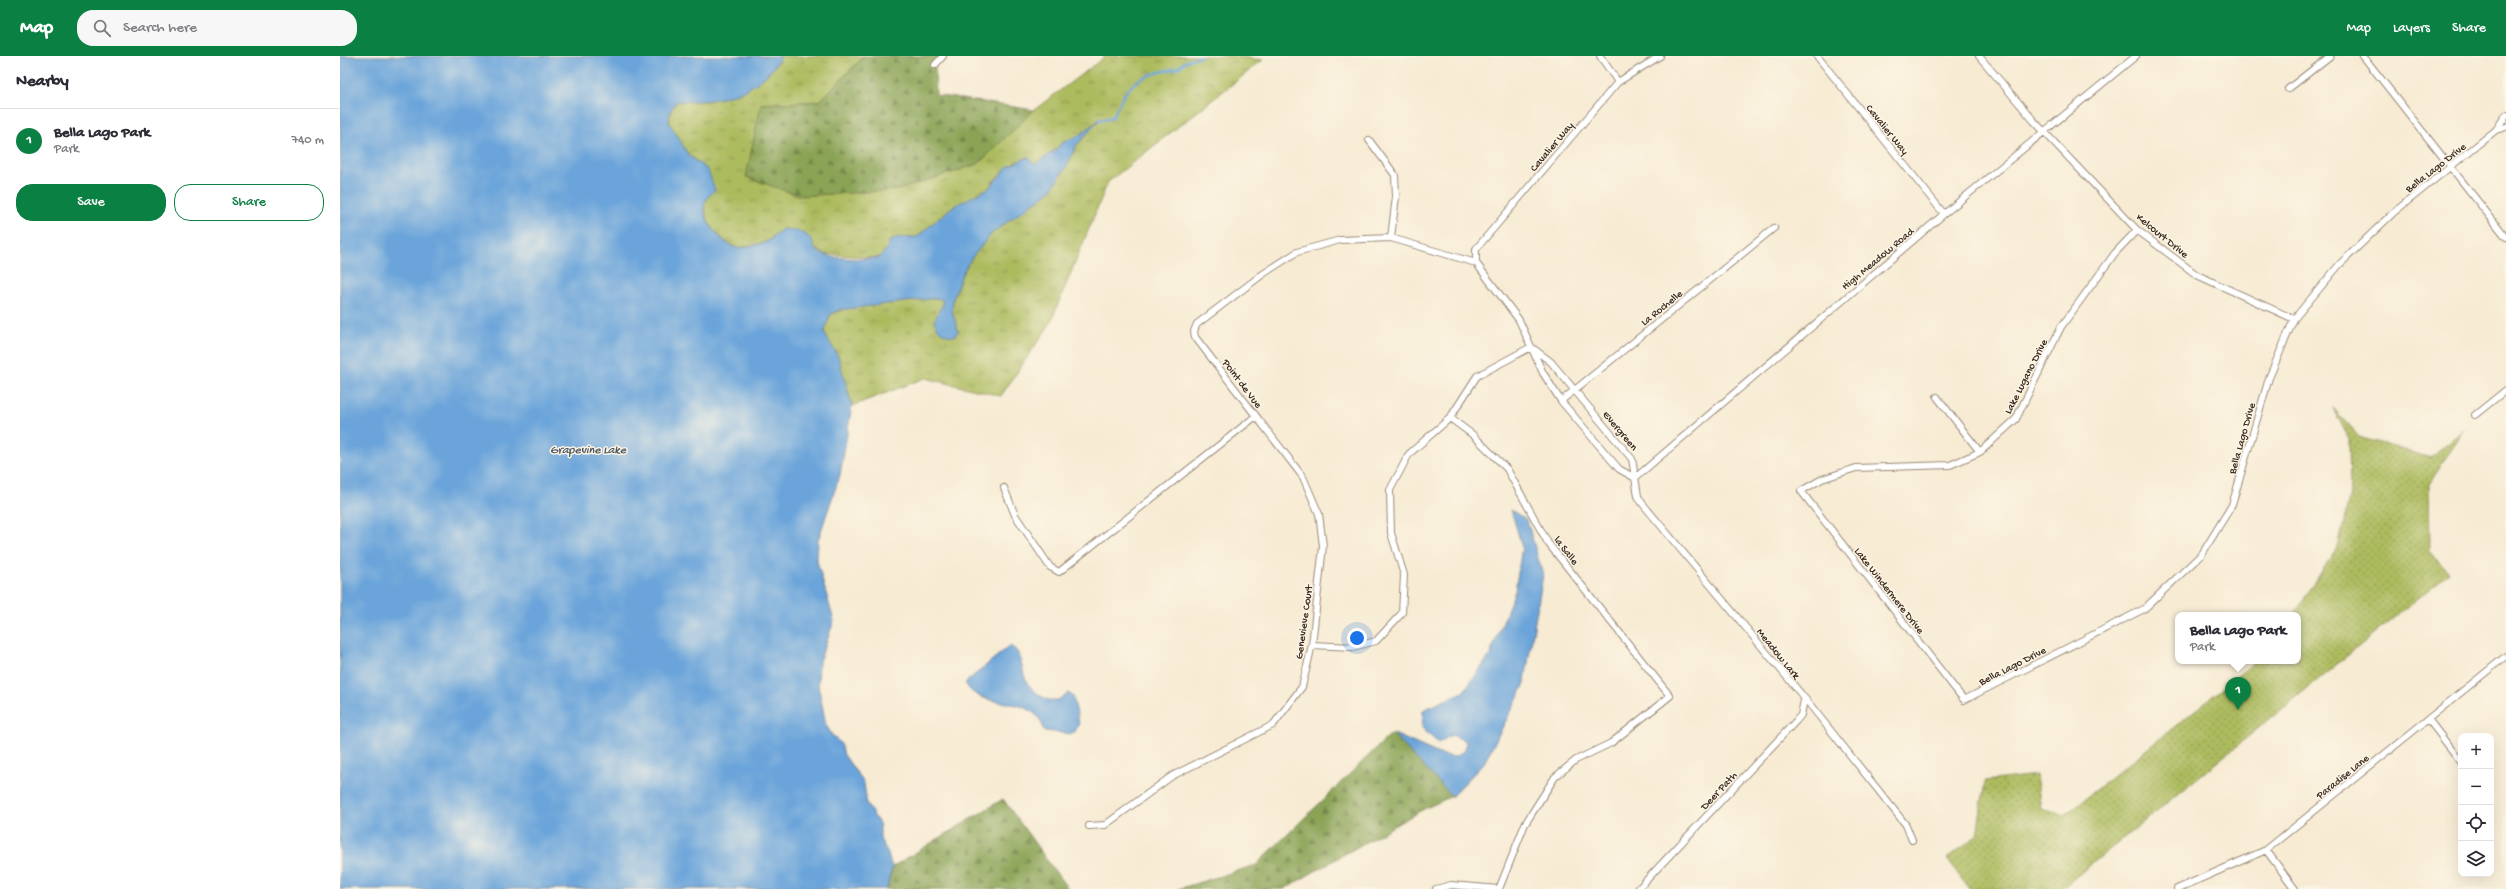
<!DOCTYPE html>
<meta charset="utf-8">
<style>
body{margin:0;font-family:"Gochi Hand",sans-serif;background:#f7f7f7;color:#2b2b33}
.controls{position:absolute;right:12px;bottom:12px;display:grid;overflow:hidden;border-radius:8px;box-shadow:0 4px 16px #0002}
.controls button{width:36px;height:36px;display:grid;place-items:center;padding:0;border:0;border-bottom:1px solid #e1e1e2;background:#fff;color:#2b2b33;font:20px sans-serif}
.you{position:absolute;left:1017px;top:582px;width:14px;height:14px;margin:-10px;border:3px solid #fff;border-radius:50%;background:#1a73e8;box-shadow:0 0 0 6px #1a73e833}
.badge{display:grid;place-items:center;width:26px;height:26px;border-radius:50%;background:#0b8043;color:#fff;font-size:13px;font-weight:700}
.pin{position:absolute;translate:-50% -33px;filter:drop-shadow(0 1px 2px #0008)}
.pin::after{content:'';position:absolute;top:21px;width:14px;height:12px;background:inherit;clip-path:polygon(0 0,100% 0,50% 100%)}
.popup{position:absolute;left:1835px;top:556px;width:126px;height:52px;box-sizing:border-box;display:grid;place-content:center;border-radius:8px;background:#fff;filter:drop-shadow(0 1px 3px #0005);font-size:13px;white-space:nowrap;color:#7c7c81}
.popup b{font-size:15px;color:#2b2b33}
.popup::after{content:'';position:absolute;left:50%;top:100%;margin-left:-8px;border:8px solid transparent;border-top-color:#fff}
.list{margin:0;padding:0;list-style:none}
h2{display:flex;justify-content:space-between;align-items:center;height:52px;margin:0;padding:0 16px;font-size:17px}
h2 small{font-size:13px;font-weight:400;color:#7c7c81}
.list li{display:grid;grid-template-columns:26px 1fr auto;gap:12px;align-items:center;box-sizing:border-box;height:64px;padding:0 16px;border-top:1px solid #e1e1e2}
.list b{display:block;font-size:15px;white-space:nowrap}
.list p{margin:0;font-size:13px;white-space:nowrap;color:#7c7c81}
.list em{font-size:13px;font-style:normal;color:#7c7c81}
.actions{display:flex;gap:8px;padding:12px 16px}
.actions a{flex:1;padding:9px 0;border:1px solid #0b8043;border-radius:16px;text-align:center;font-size:14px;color:#0b8043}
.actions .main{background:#0b8043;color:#fff}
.icon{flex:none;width:22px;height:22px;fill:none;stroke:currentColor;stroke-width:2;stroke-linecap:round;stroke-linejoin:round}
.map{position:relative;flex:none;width:2166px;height:833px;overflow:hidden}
header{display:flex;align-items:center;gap:24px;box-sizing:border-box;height:56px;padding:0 20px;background:#0b8043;color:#fff}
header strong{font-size:19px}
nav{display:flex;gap:22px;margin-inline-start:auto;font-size:14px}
.search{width:280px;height:36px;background:#f7f7f7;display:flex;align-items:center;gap:10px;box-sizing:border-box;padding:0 14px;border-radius:16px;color:#7c7c81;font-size:15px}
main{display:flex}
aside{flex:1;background:#fff}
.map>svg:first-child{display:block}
.grass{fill:url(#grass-tufts);stroke:#74723e}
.forest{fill:url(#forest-firs);stroke:#62663a}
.park{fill:url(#park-dots);stroke:#74723e}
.water{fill:#6ba4da;stroke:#53677c}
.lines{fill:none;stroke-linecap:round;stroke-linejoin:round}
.stream{stroke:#6ba4da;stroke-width:2.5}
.street-casing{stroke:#998a78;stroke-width:8}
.street{stroke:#fff;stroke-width:6}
.labels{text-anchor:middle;stroke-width:3;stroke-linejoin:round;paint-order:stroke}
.street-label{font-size:11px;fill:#3b2a1e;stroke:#fcf5e5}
.water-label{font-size:12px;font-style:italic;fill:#4c5560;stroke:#fcf5e5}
</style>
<header>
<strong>Map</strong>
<div class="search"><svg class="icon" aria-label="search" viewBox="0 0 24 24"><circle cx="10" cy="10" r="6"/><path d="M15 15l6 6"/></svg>Search here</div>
<nav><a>Map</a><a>Layers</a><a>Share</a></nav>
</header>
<main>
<aside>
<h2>Nearby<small></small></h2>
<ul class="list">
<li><span class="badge">1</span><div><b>Bella Lago Park</b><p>Park</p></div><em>740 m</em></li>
</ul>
<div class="actions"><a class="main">Save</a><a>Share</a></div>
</aside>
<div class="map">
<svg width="2166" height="833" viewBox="0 0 2166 833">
<defs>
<pattern id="grass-tufts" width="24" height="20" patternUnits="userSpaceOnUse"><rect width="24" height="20" fill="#adbb5e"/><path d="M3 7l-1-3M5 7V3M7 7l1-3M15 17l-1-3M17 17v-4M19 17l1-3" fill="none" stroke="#8e984d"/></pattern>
<pattern id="forest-firs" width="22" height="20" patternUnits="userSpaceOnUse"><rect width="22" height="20" fill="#8aa355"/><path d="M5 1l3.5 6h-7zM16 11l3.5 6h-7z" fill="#728546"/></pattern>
<pattern id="park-dots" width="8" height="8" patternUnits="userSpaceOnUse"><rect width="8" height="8" fill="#adbb5e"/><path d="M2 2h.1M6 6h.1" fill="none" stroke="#8e984d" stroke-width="1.8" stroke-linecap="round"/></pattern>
</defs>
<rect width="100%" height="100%" fill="#fcf5e5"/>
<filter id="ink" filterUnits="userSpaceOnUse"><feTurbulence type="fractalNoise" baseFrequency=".025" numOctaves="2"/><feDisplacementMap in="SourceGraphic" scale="8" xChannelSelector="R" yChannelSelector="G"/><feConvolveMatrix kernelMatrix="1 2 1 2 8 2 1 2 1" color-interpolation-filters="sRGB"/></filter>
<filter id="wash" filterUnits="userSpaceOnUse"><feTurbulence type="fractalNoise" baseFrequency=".012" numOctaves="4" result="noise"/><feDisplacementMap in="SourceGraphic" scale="16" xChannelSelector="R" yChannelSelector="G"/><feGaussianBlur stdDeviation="0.9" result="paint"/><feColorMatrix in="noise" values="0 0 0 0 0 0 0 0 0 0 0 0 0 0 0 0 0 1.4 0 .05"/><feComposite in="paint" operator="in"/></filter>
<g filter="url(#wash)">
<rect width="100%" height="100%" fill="#f7ebd3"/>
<path class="grass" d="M441 0H524L480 45 421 48 638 108 694 54 766 0H893L923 4 768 126 710 268 661 340 585 322 512 350 498 300 484 277 490 259 506 252 599 242 602 244 603 248 597 272 609 280 618 275 612 255 613 243 622 218 630 204 652 177 710 135 727 110 736 90 759 64 740 79 722 87 701 106 657 121 649 132 612 151 577 181 556 182 549 186 547 193 538 202 484 198 473 191 436 177 427 186 397 192 386 186 368 169 358 106C341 94 317 63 337 44 375 48 422 37 441 0Z"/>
<path class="forest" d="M524 0H603L595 9 596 39 694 54 638 108 558 134 460 140 406 121 421 48 480 45Z
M1052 677 1112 740 1080 755 944 833H838L916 809Z
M663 743 728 833H547L552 811Z"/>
<path class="park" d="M1993 352 2019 381 2091 402 2124 374 2089 427 2090 495 2109 517 1721 833H1629L1607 803 1637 779 1645 725 1696 719 1701 752 1725 759 1916 605H1958V559H1954L1999 488 2010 438 2009 383Z"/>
<path class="water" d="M0 0H441C421 37 376 48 337 45L330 55 329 66 349 100 368 114 375 134C372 137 367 142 365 146 359 161 384 192 399 192 404 192 422 188 426 186 432 184 437 176 443 173 452 173 470 177 473 187 474 190 473 193 477 195 488 204 524 203 538 202L547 193 549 186 556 182 577 181 612 151 649 132 667 111 688 101 695 108 715 95 722 87 740 79 761 62 736 90 727 110 710 135 652 177 630 204 622 218 613 243 612 255 618 275 615 280C603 280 598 275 594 265L603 248 602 244 598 242 498 254 490 259 484 277 498 300 512 350 500 419 478 484 477 505 494 565 479 606 478 628 486 669 492 679 501 688 504 699 524 727 527 749 540 769V783L547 795 552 811 547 833H0Z
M1171 454 1187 464 1203 519 1184 630 1144 707 1112 740 1052 677 1099 698 1114 701 1125 694 1126 685 1112 679 1098 687 1082 672 1083 654 1123 636 1149 601 1175 535 1182 491Z
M669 590C683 593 681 618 688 628 693 635 701 640 708 644H718L728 637 733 640 739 667 735 676 732 678 704 675C696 634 641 658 625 627Z"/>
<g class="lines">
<path class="stream" d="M759 64 773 61C789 23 798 21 837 12 840 11 843 7 847 5 851 3 857 2 861 0"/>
</g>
</g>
<g filter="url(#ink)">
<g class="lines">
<g class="street-casing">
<path id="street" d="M1260 0 1278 26
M1477 0 1604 158
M1639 0 1694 65 1797 174 1857 219 1954 263
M2023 0 2166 181
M595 9 603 0
M1948 33 1990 0
M2156 74 2166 71
M1029 84 1055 119 1056 140 1051 182
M1797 174 1775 197 1721 271 1676 363 1640 396 1610 409 1516 412 1482 423 1461 435 1624 644 1804 553 1862 498 1892 449 1929 322 1954 263 1999 209 2053 157 2156 74 2166 59
M1136 207V193L1278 26 1320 0
M1136 207 1179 264 1203 317 1221 345 1279 413 1295 422
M1191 291 1211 306 1292 403 1298 440 1302 447 1471 650 1566 769 1572 784
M1597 341 1640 396
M1221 345 1434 172
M2135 359 2166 334
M1295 422 1604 158 1796 0
M664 432 675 459 710 511 719 516 916 360 855 281 854 275 857 268 923 218 957 196 1000 184 1051 182 1136 207
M972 589 1013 591 1036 585 1062 557 1064 519 1051 477 1050 434 1069 398 1110 362 1137 320 1191 291
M2088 663 2121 706
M749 770 765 769 832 720 933 669 962 631 972 589 983 490 979 458 963 421 916 360
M1926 794 1955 833
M1096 833 1111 829 1159 833 1185 768 1215 721 1236 704 1271 687 1330 640 1208 487 1167 413 1133 379 1110 362
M1298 833 1456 665 1461 659 1464 644
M1837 833 1926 794 2166 600"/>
</g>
<use href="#street" class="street"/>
</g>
</g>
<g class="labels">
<g class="street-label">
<text transform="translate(1548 73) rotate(51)" y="4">Cavalier Way</text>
<text transform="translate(1211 90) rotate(-50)" y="4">Cavalier Way</text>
<text transform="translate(2095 111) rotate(-38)" y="4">Bella Lago Drive</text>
<text transform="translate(1823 179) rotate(39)" y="4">Kelcourt Drive</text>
<text transform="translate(1537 202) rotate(-40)" y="4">High Meadow Road</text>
<text transform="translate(1321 251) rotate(-39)" y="4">La Rochelle</text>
<text transform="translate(1685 320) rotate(-63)" y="4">Lake Lugano Drive</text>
<text transform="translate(903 327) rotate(53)" y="4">Point de Vue</text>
<text transform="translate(1281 374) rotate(50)" y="4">Evergreen</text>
<text transform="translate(1901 382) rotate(-74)" y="4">Bella Lago Drive</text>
<text transform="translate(1227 494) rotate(52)" y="4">la Salle</text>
<text transform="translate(1550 534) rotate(52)" y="4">Lake Windermere Drive</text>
<text transform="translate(963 566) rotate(-82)" y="4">Genevieve Court</text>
<text transform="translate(1439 597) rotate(51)" y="4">Meadow Lark</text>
<text transform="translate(1672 609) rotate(-27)" y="4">Bella Lago Drive</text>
<text transform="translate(2002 720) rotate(-39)" y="4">Paradise Lane</text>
<text transform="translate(1378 734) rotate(-47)" y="4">Deer Path</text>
</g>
<g class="water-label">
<text x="248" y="397">Grapevine Lake</text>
</g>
</g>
</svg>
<div class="controls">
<button>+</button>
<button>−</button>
<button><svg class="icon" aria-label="locate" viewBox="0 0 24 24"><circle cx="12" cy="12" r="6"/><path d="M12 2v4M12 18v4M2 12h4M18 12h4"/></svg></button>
<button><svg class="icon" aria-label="layers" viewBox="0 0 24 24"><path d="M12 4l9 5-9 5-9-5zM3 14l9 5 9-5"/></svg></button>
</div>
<div class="you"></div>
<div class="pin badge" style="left:1898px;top:654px">1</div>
<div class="popup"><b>Bella Lago Park</b>Park</div>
</div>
</main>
